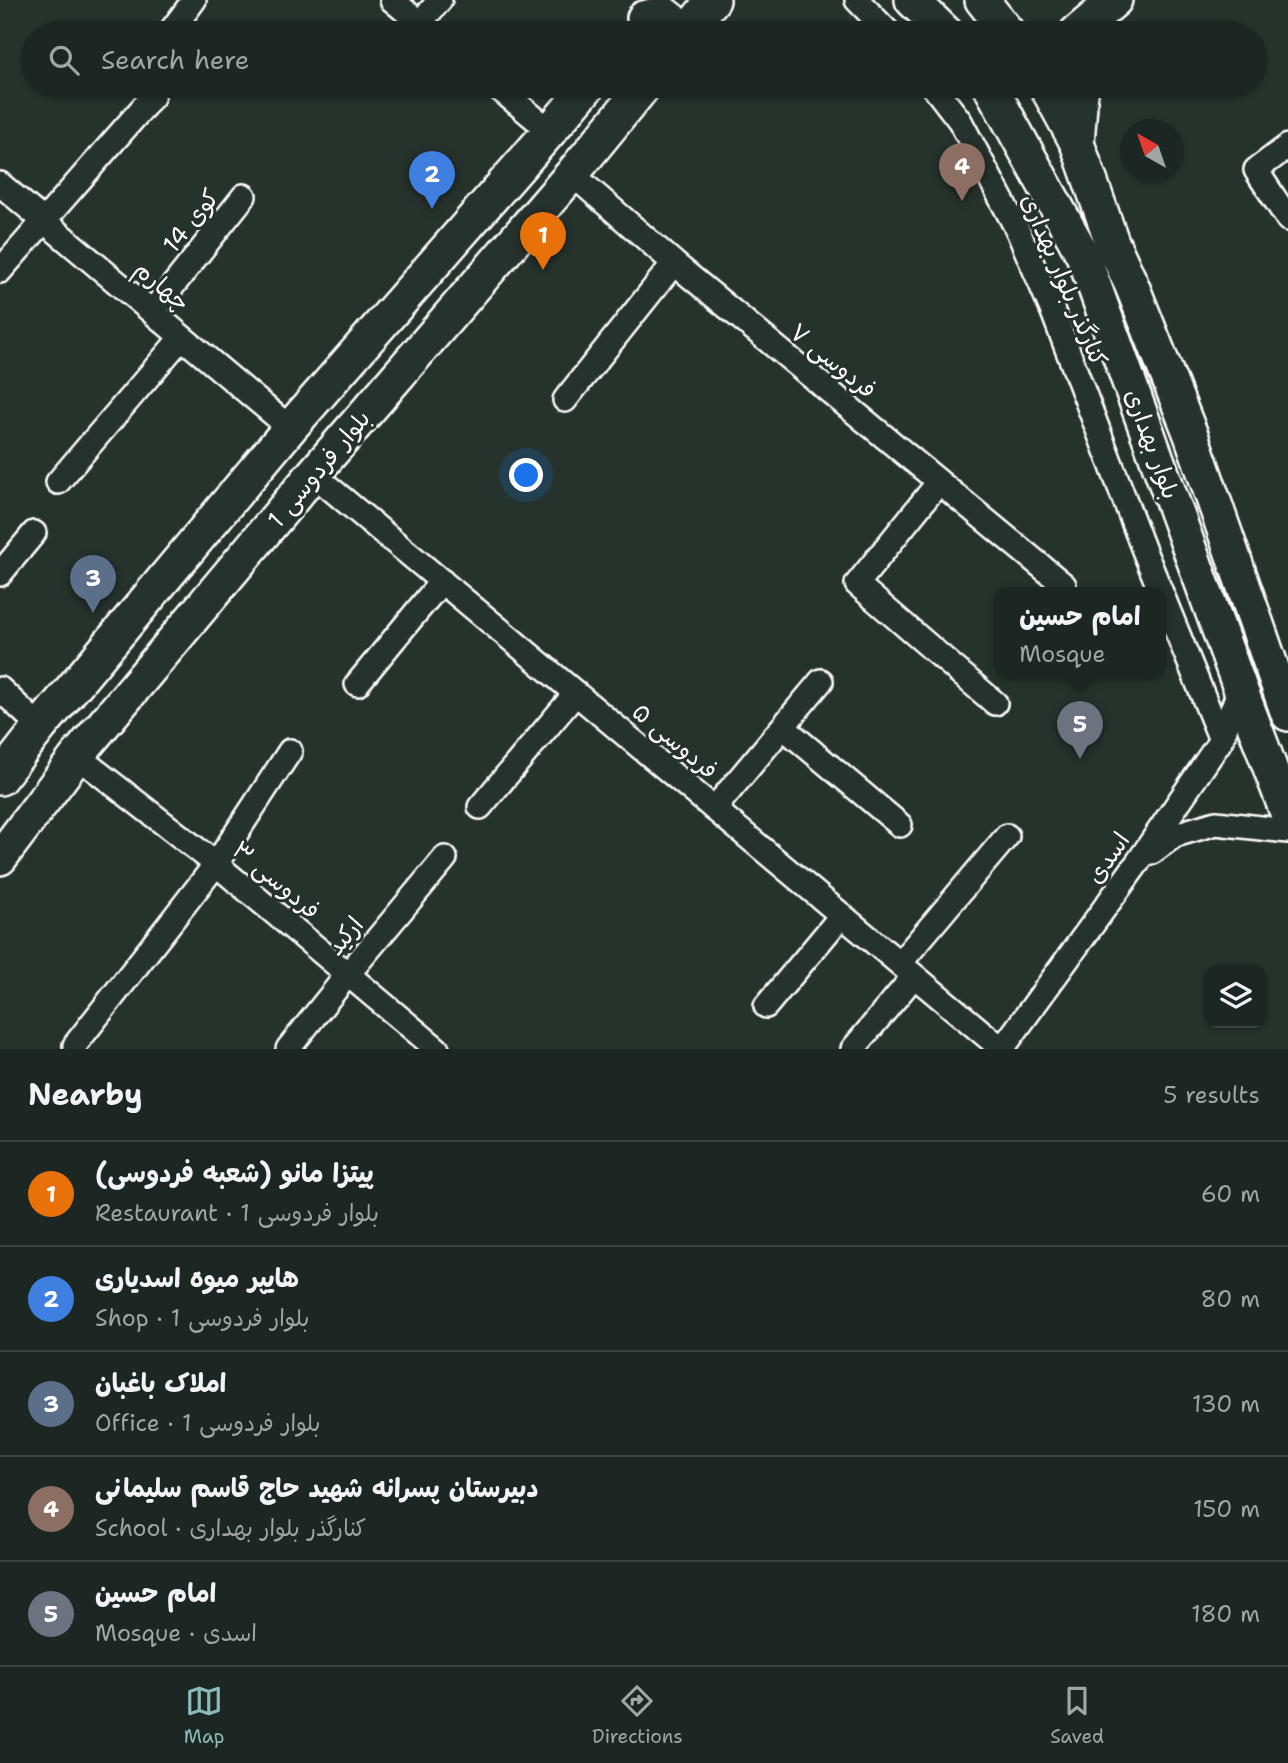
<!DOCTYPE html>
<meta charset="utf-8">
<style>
body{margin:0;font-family:"Shantell Sans","Playpen Sans Arabic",sans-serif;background:#29322f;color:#f1f3f6}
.controls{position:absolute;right:21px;bottom:21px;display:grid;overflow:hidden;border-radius:14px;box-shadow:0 2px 5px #0004}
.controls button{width:63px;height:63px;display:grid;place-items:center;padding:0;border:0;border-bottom:2px solid #3a4340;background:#1c2622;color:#f1f3f6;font:35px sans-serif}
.compass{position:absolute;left:1120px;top:119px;width:63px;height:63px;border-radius:50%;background:#1c2622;box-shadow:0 2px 5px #0004;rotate:320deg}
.you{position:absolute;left:527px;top:476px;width:24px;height:24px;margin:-18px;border:5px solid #fff;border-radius:50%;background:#1a73e8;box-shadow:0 0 0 10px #1a73e833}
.badge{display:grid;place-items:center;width:46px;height:46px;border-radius:50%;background:#8bbbb9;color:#fff;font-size:23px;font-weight:700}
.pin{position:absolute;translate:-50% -58px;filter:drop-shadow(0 2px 4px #0008)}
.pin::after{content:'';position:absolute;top:37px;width:24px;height:21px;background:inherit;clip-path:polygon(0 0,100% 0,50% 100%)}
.popup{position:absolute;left:994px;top:587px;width:172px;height:91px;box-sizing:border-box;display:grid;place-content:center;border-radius:14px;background:#1c2622;filter:drop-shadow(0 2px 5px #0005);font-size:23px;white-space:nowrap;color:#a0a5a5}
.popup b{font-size:26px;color:#f1f3f6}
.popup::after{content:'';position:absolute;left:50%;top:100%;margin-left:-14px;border:14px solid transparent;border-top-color:#1c2622}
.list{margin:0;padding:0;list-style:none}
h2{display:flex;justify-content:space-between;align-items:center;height:91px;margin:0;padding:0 28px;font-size:30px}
h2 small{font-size:23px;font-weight:400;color:#a0a5a5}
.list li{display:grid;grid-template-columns:46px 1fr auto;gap:21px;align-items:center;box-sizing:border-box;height:105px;padding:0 28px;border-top:2px solid #3a4340}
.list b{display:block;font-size:26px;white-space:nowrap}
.list p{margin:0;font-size:23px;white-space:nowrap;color:#a0a5a5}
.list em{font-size:23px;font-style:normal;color:#a0a5a5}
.icon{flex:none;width:38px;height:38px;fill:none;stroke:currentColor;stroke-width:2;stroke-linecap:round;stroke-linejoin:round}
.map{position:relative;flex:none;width:1288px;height:1049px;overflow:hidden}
.search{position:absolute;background:#1c2622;box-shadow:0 2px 5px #0004;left:21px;right:21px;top:21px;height:77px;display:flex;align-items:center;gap:18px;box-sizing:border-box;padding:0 24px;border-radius:38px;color:#a0a5a5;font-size:26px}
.sheet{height:616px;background:#1c2622}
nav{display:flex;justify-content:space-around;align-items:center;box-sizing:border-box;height:98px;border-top:2px solid #3a4340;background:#1c2622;font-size:19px;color:#a0a5a5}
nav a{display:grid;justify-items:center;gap:4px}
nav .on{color:#8bbbb9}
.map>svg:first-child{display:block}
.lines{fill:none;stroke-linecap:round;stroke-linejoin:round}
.minor-casing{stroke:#fff;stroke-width:28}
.secondary-casing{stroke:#fff;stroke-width:38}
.minor{stroke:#26332d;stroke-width:23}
.secondary{stroke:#26332d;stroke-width:33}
.labels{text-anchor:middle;stroke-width:6;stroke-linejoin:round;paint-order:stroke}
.street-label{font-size:24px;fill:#fff;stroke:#26332d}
</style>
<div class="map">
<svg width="1288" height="1049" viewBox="0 0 1288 1049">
<rect width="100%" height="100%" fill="#26332d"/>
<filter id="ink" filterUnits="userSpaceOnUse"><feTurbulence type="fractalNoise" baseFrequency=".0143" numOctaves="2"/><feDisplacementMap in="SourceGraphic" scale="14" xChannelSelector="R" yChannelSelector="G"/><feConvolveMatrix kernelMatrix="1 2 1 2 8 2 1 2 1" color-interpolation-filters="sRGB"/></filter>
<g filter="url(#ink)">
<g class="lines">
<g class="minor-casing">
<path id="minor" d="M392 0 432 33
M857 0 889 33
M420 23 440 0
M171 31 194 0
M496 86 550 131
M933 86 960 121 1018 231 1053 312 1143 548 1221 740
M1288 146 1256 170 1288 219
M572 174 674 263 1064 585
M0 184 290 428
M0 271 153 96
M152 312 244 196
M565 400 674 263
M313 474 1002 1049
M58 482 182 337
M939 482 857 584 995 703
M0 574 34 533
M357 684 442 581
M0 689 40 727
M783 727 900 825
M77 756 216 864 437 1049
M480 807 576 693
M714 809 821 681
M1152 852 1175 835 1216 823 1288 831
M900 963 1007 836
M766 1006 842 915
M75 1045 216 864 290 751
M288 1049 348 974 445 858
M853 1049 914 976
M1002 1049 1138 862 1221 740 1240 688"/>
</g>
<g class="secondary-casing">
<path id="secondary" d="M912 0 946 33
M982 0 1008 33
M644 18 663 13 678 25V33
M686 33 713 0
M1076 33 1115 0
M990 86 1083 255 1240 688 1288 815
M1046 86 1077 143 1112 242 1132 286 1191 435 1288 714
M1077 143 1081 92 1083 86
M0 778 40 727 290 428 550 131 588 86
M0 858 77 756 313 474 572 174 644 86"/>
</g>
<use href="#minor" class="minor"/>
<use href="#secondary" class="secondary"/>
</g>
</g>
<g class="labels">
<g class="street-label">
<text transform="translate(191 221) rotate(-51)" y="8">کوی 14</text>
<text transform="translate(1064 280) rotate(67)" y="8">کنارگذر بلوار بهداری</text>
<text transform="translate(162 286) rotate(40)" y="8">چهارم</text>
<text transform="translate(833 361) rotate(39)" y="8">فردوسی ۷</text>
<text transform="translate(1152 444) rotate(70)" y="8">بلوار بهداری</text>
<text transform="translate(319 469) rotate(-50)" y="8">بلوار فردوسی 1</text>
<text transform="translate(675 741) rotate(40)" y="8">فردوسی ۵</text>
<text transform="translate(1108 858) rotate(-55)" y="8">اسدی</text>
<text transform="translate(276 880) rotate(40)" y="8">فردوسی ۳</text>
<text transform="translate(345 936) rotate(-50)" y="8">ارکید</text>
</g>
</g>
</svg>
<div class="controls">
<button><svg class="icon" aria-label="layers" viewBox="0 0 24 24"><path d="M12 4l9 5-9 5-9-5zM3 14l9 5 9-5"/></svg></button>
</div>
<svg class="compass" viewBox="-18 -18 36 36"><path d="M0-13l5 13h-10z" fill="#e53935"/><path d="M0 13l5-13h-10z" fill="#a0a5a5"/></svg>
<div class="you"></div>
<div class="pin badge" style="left:543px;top:270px;background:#e8710a">1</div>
<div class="pin badge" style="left:432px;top:209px;background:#3f7fe0">2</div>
<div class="pin badge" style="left:93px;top:613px;background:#5c6f8a">3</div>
<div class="pin badge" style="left:962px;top:201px;background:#8d6e63">4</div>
<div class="pin badge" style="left:1080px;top:759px;background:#6b7280">5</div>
<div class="popup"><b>امام حسین</b>Mosque</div>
<div class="search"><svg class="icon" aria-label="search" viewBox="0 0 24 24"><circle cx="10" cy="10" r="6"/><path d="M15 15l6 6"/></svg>Search here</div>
</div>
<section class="sheet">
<h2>Nearby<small>5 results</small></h2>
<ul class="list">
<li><span class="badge" style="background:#e8710a">1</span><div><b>پیتزا مانو (شعبه فردوسی)</b><p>Restaurant · بلوار فردوسی 1</p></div><em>60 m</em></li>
<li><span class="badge" style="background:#3f7fe0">2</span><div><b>هایپر میوه اسدیاری</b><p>Shop · بلوار فردوسی 1</p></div><em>80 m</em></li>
<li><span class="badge" style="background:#5c6f8a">3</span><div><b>املاک باغبان</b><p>Office · بلوار فردوسی 1</p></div><em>130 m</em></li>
<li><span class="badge" style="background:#8d6e63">4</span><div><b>دبیرستان پسرانه شهید حاج قاسم سلیمانی</b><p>School · کنارگذر بلوار بهداری</p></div><em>150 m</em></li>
<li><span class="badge" style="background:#6b7280">5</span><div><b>امام حسین</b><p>Mosque · اسدی</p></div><em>180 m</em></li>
</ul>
</section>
<nav>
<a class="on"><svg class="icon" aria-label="map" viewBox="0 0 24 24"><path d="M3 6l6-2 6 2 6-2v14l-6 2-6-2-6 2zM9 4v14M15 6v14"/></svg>Map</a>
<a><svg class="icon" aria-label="directions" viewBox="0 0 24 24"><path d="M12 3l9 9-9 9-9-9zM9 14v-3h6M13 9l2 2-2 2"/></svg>Directions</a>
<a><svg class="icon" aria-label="saved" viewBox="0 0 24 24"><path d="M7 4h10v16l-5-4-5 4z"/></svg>Saved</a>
</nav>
